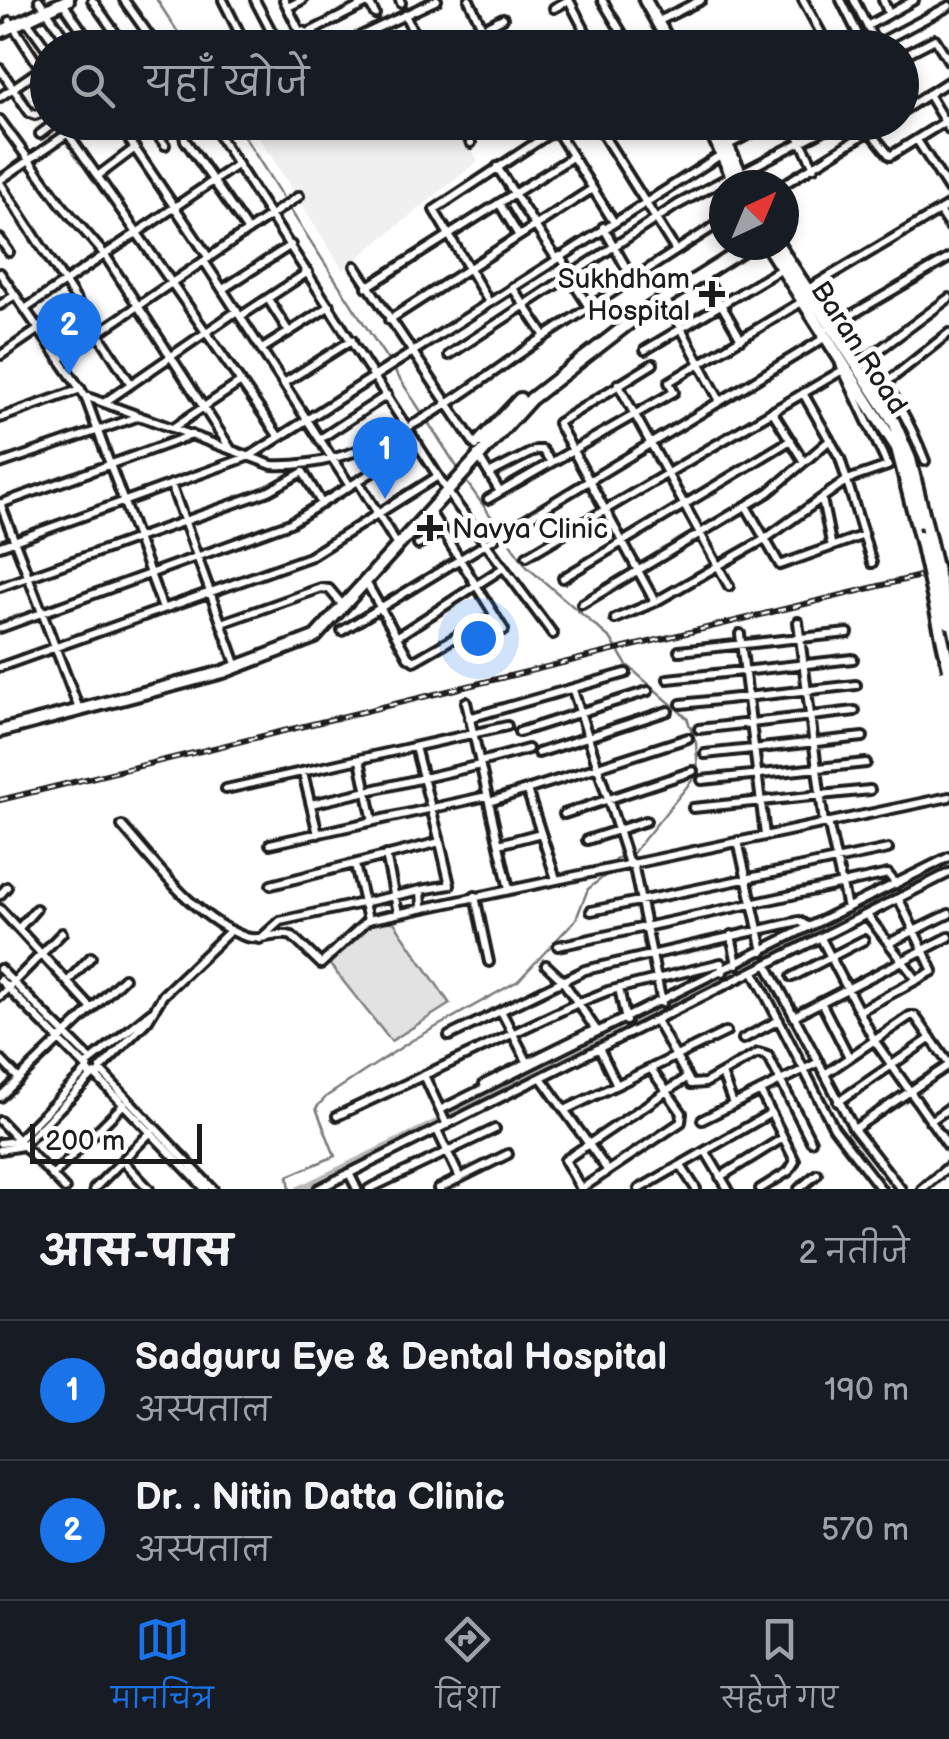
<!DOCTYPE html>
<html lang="hi">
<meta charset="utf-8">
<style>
body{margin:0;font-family:"Balsamiq Sans","Playpen Sans Deva",sans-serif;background:#242831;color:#f1f3f6}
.compass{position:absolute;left:709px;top:170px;width:90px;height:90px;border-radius:50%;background:#171b24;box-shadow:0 5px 15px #0003;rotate:44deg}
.scale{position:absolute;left:30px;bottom:25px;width:172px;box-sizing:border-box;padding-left:10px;border:5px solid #1c1c1c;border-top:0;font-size:28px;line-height:35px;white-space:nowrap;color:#1c1c1c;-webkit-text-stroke:8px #fff;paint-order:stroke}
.you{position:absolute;left:478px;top:638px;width:35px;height:35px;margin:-25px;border:8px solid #fff;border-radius:50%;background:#1a73e8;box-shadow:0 0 0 15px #1a73e833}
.badge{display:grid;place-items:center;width:65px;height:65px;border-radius:50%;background:#1a73e8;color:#fff;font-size:32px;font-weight:700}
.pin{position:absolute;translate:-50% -82px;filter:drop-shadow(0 2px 5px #0008)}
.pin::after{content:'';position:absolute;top:52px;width:35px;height:30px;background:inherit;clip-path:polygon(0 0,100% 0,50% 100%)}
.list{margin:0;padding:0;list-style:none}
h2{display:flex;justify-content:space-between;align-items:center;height:130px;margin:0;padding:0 40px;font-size:42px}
h2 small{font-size:32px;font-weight:400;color:#9ea1a6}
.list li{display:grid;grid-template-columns:65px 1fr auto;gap:30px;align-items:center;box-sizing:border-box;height:140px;padding:0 40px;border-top:2px solid #363941}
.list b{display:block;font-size:38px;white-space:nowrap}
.list p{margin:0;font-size:32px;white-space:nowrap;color:#9ea1a6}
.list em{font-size:32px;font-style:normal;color:#9ea1a6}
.icon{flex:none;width:55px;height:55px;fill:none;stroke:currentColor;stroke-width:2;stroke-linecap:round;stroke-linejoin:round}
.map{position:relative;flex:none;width:949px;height:1189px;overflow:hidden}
.search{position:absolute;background:#171b24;box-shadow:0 5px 15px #0003;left:30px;right:30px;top:30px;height:110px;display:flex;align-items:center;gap:25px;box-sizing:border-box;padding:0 35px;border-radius:55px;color:#9ea1a6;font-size:38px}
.sheet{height:410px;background:#171b24}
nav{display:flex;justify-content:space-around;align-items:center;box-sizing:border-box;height:140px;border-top:2px solid #363941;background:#171b24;font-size:28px;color:#9ea1a6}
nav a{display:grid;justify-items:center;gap:5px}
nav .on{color:#1a73e8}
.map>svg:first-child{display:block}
.built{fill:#f0f0f0}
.green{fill:#e2e2e2;stroke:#7f7f7f;stroke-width:2.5}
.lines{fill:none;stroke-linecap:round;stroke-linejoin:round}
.stream{stroke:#7a7a7a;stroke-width:2.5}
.canal{stroke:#b8b8b8;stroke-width:6}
.street-casing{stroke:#1c1c1c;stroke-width:14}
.secondary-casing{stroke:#1c1c1c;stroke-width:18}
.street{stroke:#fff;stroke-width:6}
.secondary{stroke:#fff;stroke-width:10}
.rail-casing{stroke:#1c1c1c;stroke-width:6}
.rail{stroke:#fff;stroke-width:2.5;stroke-dasharray:8;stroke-linecap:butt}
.secondary-bridge-casing{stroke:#1c1c1c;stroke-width:18;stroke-linecap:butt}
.secondary-bridge{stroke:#fff;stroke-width:10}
.poi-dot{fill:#1c1c1c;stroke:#fff;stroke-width:4}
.labels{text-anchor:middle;stroke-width:10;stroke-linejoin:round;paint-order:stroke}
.poi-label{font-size:28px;fill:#1c1c1c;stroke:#fff;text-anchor:end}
.street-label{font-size:28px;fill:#1c1c1c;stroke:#fff}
</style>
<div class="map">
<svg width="949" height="1189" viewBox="0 0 949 1189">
<rect width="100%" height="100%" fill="#fff"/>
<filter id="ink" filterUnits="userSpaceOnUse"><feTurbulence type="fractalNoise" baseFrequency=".01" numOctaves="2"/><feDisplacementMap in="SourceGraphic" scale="20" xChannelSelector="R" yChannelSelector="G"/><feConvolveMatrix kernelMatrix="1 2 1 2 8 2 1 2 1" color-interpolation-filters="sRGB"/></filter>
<g filter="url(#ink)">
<path class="built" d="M250 123H457L478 161 343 270Z"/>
<path class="green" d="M377 922H394L450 1004 391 1041 328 962 362 930Z"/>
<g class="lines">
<path class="stream" d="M157 0 188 48
M235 122 285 201
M289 208 459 470
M790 1014 812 1056
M818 1067 846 1124 897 1189
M290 1189 288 1176 335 1156 316 1108 327 1096 411 1041 518 981 576 919 588 889 610 872 615 859 633 853 698 773 696 743 687 718 626 664 611 639 527 567 463 477"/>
<path class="canal" d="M299 1189 619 1033 949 864"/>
<g class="street-casing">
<path id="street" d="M39 0 72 48
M92 0 126 48
M124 0 158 48
M223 0 247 48
M255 0 280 48
M284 0 299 30 308 33 369 2
M400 0 401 3
M469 0 492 48
M569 0 594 48
M602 0 631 48
M803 0 827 44
M841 0 857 32
M854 0 867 26 889 14 883 0
M368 1 375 14
M63 3 94 48
M288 7 302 0
M554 8 569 0
M889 14 914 0
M405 15 421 48
M663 19 701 0
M10 21 48 80
M27 21 48 50
M867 26 877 47
M335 48 437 0
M444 48 503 18
M870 48 949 6
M902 56 935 39 949 61
M0 69 30 113 35 115 48 110
M902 91 910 106
M928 94 949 129
M0 97 48 64
M902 111 949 81
M0 120 61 204 105 255 230 448
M117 122 209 258
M148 122 165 145
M180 122 185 140 248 231
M210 122 454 501 553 634
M460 122 471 143
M551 122 613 221
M595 122 676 251
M791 122 814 167
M870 131 890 156 949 119
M40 134 56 122
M68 134 279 437
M917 140 949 190
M728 145 773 122
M497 167 556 258
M741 173 839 122
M99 175 135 148
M0 180 84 122
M0 183 131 384
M783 185 884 122
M499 203 519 236
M939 211 949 226
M603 227 632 278
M0 239 9 252
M560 256 571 274
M204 261 350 486
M355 266 476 446
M0 273 85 396 163 609
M704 275 741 339
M569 276 589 307
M367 287 572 157
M512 287 545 336
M223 289 291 245
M808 289 949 205
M665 298 720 401
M268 299 289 332
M489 302 434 210 555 130
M0 305 15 295
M25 309 238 164
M241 316 308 272
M389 320 592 189
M829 328 949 258
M262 349 330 306
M645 350 781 269
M1 355 39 329
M449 355 677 205 731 176
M60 359 299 196
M856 359H867C893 391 910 422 925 461
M867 359 949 298
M653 364 558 423 655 602
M284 383 352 340
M886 383 949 333
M618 384 729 586
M803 393 840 458 872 563
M85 396 272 465C376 470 468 387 550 333 608 295 666 257 724 220
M105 402 237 311
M772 411 804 462
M0 418 81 389
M174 427 241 382
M320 439 387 395
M477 454 500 492
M0 464 140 416
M303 472 322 504
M489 474 536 450H542L551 462
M358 481 394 540
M171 484 235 661
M488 499 674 392 669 382 803 301
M822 499 831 543
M0 503 79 709
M0 504 192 435
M746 506 780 565 864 535
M429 510 504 630
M513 527 826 337
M418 545 440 532
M0 546 250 456 722 154
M527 556 841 371
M563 578 791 440
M366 582 408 657 414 661 494 615
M0 587 269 491 303 472
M582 604 769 492 830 440
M615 619 655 602 765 539 847 480 888 466 840 364
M798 622 824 823
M222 623 321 588 329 589 340 602
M0 628 290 523 418 444
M342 631 495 538
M740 634 765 835
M398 636 503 568
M679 651 848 633
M0 667 309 557 438 476
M668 679 853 659
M573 690 629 864
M466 702 509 889
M681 704 856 685
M469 718 626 673
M699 729 855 711
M519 732 648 691
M415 747 440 842
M538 753 668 711
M705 754 863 737
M360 760 373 821
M480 762 528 749
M303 773 318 834
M702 780 866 763
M226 789 507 726
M527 790 556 879
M489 802 688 738
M311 804 480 765
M693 808 870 790
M564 814 693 771
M828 822 847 908
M122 826C156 864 195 919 246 937 262 942 276 931 292 936L321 964 368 920 949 797
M587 840 646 821
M738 841 763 951
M270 844 487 796
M499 844 541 833
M386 855 398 913
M633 863 662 1003
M355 865 368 920
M271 885 440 842 450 885 421 890 422 907
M0 895 7 887
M475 896 489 962
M0 909 92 1009
M591 911 888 849
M867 915 917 980
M19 928 36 909
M731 935 737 964
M260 939 280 921 421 890
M822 940 874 1040 949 1147
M889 943 949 914
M558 946 888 874 896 884
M546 965 562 980 597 1031
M767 965 854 1129 901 1189
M0 969 92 1061
M754 972 834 1128 881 1189
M792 977 864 940
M0 980 86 1067
M68 981 91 957
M619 988 626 1021
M0 996 62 933
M821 1002 849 1057
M501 1011 528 1063
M859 1011 933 971 899 899
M796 1015 949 937
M657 1022 691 1084 705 1083 758 1053 768 1056 811 1141
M449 1036 585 970 799 921 809 927
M743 1039 779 1020
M600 1050 617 1085
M0 1059 19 1079
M101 1068 148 1020 163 995 231 930
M101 1071 213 1189
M99 1074 89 1075 87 1064 151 1012
M722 1074 733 1104
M825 1074 910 1016H915L949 1064
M424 1075 447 1125
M96 1076 205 1189
M542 1079 608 1171
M484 1084 596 1029
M0 1097 124 978
M838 1102 931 1038
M440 1110 949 857
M565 1110 726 1032
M337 1116 578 1003 608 991 721 963 723 972
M702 1120 819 1062
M0 1121 65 1189
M930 1121 949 1108
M854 1129 949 1065
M437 1130 460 1178
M0 1143 17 1141 86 1071
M0 1150 22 1146 92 1076
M706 1152 728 1189
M123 1161 149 1189
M681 1166 696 1189
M349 1173 357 1189
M53 1175 124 1104
M720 1177 783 1138
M94 1189 151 1132
M318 1189 949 873
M369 1189 495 1129
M438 1189 508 1154
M581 1189 681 1122 682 1113 651 1069
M581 1189 565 1160 685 1079
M639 1189 771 1113 760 1091
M760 1189 789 1171 795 1161 771 1113
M799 1189 817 1174
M922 1189 949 1166"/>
</g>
<g class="secondary-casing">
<path id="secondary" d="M645 0 672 48
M0 32 68 0
M707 122 736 185
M716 122 746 185
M767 245 897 448 920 537
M778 245 894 422 910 459 926 525
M480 441 520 399
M0 731 223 672 315 637 531 399 642 313 750 245"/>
</g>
<use href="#street" class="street"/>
<use href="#secondary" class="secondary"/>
<g class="rail-casing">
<path id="rail" d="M0 800 949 569"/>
</g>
<use href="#rail" class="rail"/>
<g class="secondary-bridge-casing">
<path id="secondary-bridge" d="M926 525 949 623
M920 537 949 669"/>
</g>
<use href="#secondary-bridge" class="secondary-bridge"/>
</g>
</g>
<g class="poi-dot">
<path d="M707 279h10v10h10v10h-10v10h-10v-10h-10v-10h10z"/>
<path d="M425 513h10v10h10v10h-10v10h-10v-10h-10v-10h10z"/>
</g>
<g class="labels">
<g class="poi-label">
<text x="690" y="288">Sukhdham<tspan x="690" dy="32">Hospital</tspan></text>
<text x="452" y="538" text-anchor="start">Navya Clinic</text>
</g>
<g class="street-label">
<text transform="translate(860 347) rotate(57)" y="10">Baran Road</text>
</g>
</g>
</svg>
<svg class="compass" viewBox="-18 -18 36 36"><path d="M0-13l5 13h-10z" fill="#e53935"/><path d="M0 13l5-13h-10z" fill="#9ea1a6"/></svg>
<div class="scale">200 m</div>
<div class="you"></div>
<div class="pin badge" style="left:385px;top:499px">1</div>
<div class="pin badge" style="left:69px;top:375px">2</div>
<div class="search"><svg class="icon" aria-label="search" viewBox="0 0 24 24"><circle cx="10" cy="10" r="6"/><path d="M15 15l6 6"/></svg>यहाँ खोजें</div>
</div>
<section class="sheet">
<h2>आस-पास<small>2 नतीजे</small></h2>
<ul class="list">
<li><span class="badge">1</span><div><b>Sadguru Eye &amp; Dental Hospital</b><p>अस्पताल</p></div><em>190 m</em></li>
<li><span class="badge">2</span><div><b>Dr. . Nitin Datta Clinic</b><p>अस्पताल</p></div><em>570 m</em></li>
</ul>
</section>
<nav>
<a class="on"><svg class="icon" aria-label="map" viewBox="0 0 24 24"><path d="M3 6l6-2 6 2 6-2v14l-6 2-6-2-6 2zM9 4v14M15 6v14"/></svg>मानचित्र</a>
<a><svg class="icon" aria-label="directions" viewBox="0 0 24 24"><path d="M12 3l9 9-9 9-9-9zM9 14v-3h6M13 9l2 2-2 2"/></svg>दिशा</a>
<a><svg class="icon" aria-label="saved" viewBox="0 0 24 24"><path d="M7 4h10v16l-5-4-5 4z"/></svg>सहेजे गए</a>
</nav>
